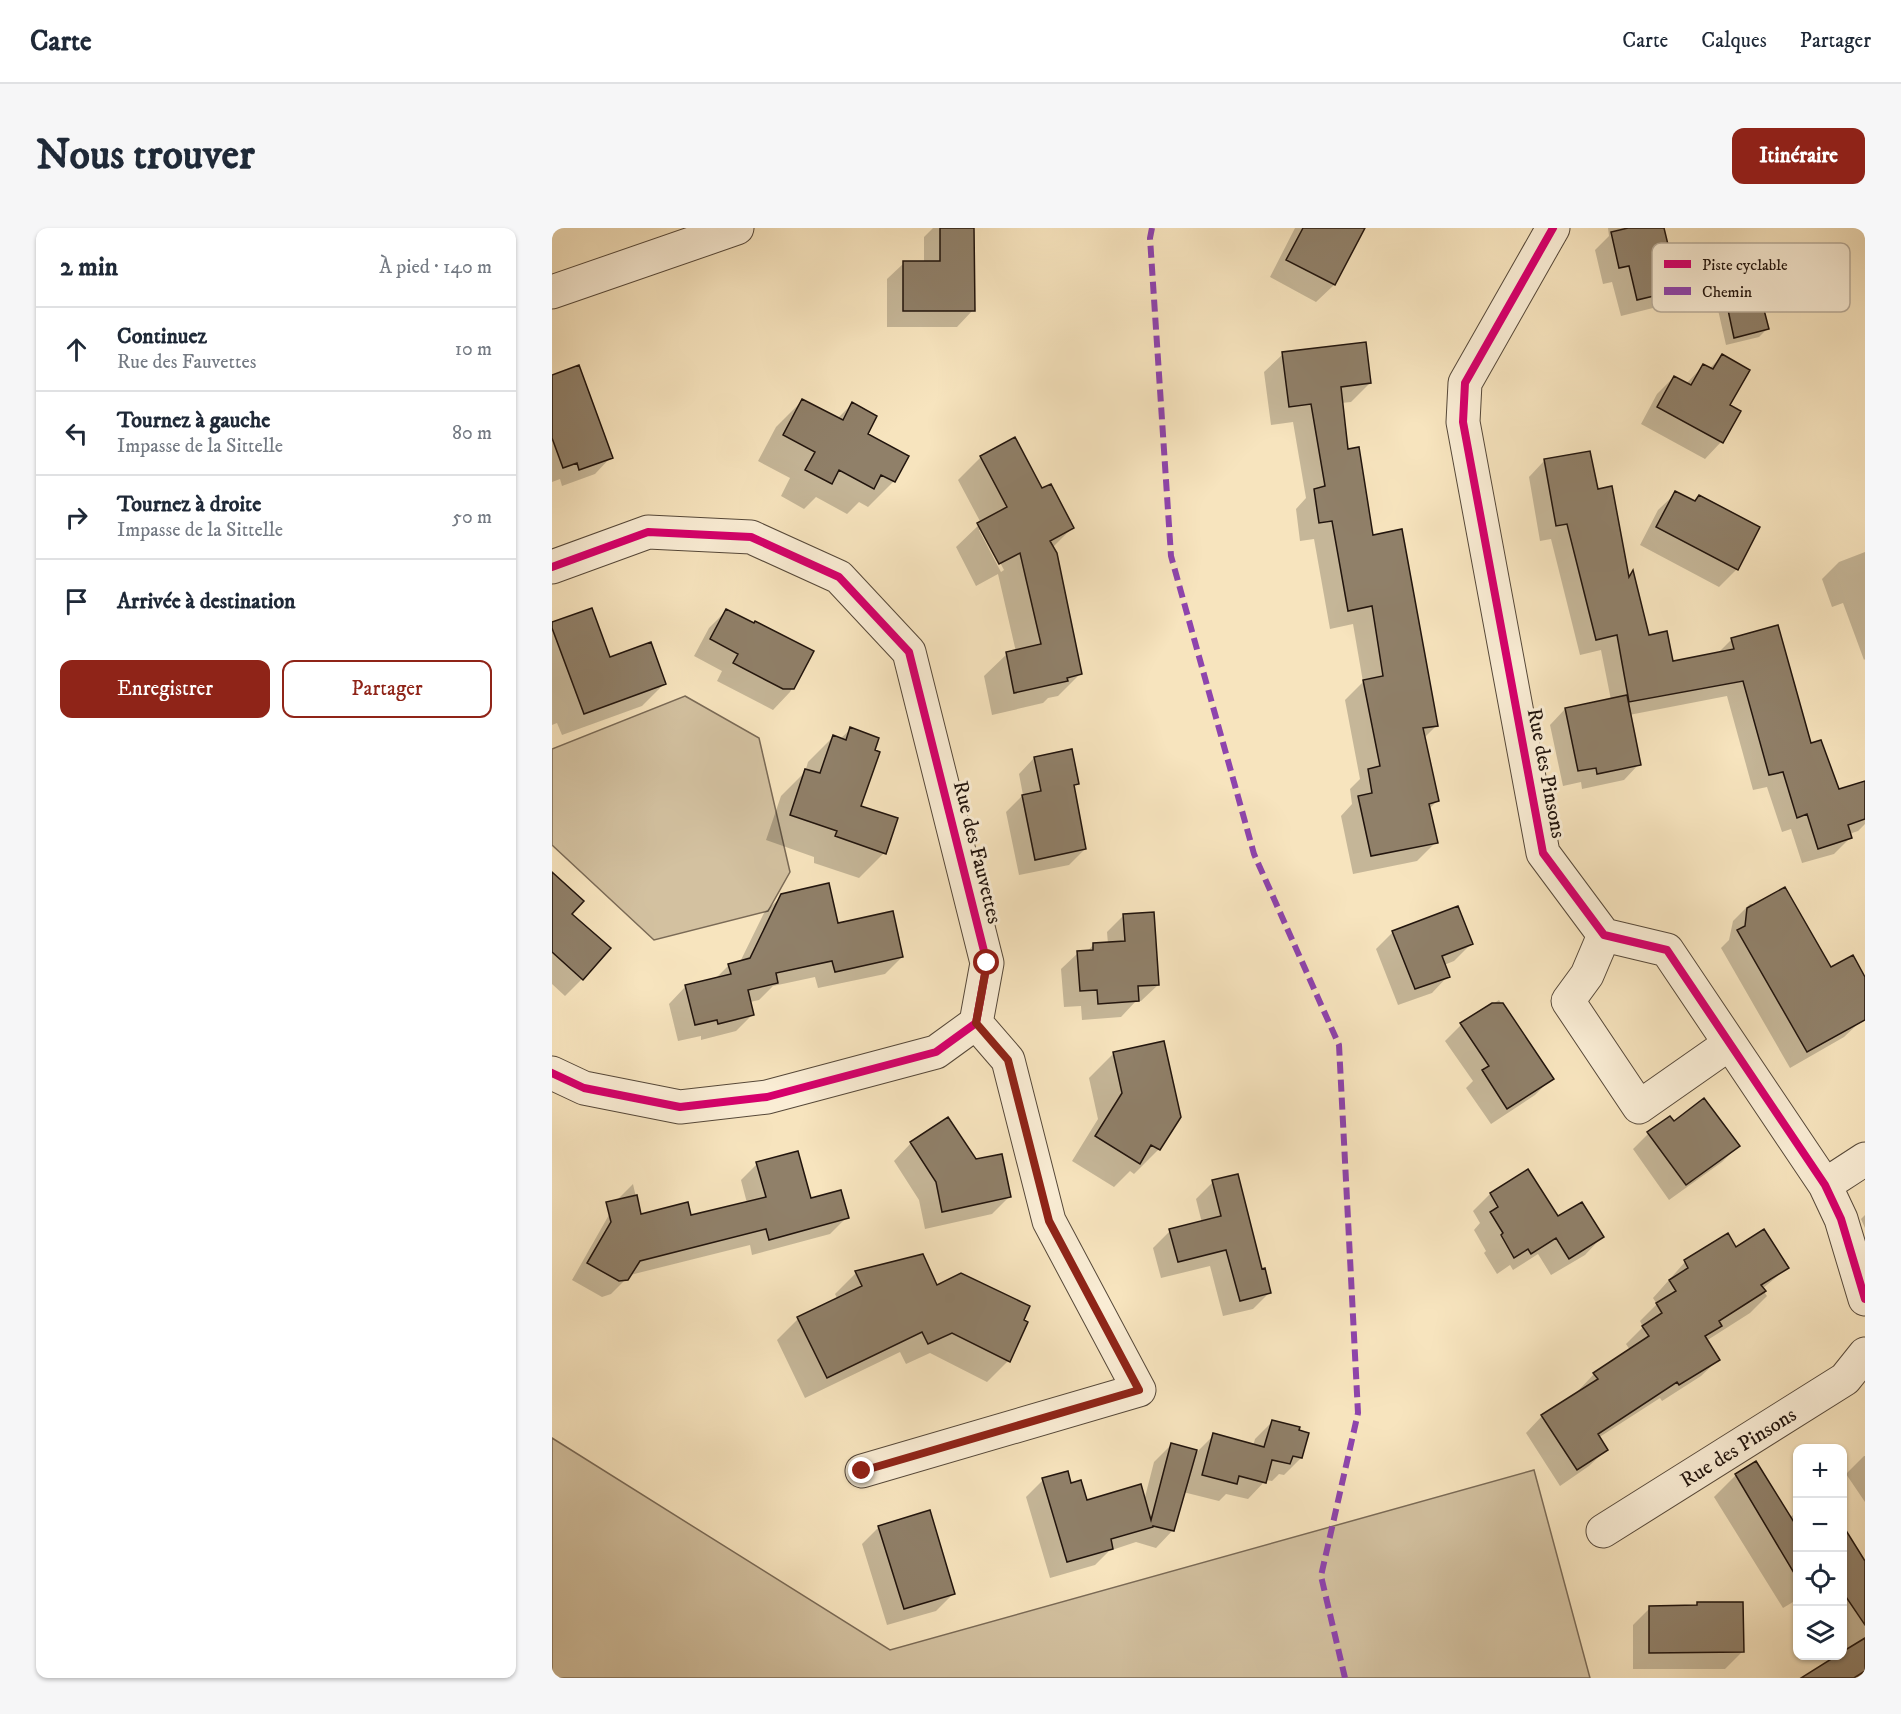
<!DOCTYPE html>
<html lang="fr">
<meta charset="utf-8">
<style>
body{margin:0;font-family:"IM FELL DW Pica",serif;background:#f6f6f7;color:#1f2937}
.controls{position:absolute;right:18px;bottom:18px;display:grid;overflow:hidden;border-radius:12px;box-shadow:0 2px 4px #0004}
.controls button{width:54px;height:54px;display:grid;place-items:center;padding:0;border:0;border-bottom:2px solid #e0e1e3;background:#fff;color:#1f2937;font:30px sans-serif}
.stop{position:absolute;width:18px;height:18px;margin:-14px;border:4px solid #8f2418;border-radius:50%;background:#fff}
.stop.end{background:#8f2418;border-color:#fff;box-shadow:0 2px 6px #0008}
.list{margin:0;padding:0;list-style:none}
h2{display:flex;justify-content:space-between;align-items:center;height:78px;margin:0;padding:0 24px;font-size:26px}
h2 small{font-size:20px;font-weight:400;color:#747a83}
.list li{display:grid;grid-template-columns:39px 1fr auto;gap:18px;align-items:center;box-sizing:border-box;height:84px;padding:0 24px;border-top:2px solid #e0e1e3}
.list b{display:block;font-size:22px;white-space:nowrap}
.list p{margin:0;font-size:20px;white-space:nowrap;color:#747a83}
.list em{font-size:20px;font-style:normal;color:#747a83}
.actions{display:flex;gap:12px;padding:18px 24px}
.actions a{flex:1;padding:14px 0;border:2px solid #8f2418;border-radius:12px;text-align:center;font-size:21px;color:#8f2418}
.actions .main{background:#8f2418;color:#fff}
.icon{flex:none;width:33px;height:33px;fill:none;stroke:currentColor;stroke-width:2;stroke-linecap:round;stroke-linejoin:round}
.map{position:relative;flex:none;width:1313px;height:1450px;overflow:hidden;border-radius:12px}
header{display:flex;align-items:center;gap:36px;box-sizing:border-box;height:84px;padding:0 30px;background:#fff;border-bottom:2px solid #e0e1e3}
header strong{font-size:28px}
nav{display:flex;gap:33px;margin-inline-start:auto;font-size:21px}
.intro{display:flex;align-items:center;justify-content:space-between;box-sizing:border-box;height:144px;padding:0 36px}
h1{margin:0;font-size:42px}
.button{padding:15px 27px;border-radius:12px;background:#8f2418;color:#fff;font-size:21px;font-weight:700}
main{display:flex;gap:36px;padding:0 36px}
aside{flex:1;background:#fff;border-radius:12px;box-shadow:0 2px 4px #0004}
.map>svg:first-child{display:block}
.green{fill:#d3c1a0;stroke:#7a6a56;stroke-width:1.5}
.shadow{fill:#0003;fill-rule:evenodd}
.building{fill:#908069;stroke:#21140d;stroke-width:1.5}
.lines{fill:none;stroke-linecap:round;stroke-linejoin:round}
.minor-casing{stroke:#564839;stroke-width:35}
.minor{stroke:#faedd5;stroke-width:33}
.quiet{stroke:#8e44ad;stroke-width:6;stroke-dasharray:12 6;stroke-linecap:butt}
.cycleway-casing{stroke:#faedd5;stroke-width:11}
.cycleway{stroke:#d6006c;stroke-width:8}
.route{stroke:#8f2418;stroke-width:8}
.labels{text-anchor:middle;stroke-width:6;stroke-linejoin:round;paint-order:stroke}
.street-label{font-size:21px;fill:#21140d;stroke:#faedd5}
.key{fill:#faedd5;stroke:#b9ac99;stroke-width:1.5}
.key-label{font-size:16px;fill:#21140d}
</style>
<header>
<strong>Carte</strong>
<nav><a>Carte</a><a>Calques</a><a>Partager</a></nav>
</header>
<div class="intro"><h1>Nous trouver</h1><a class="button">Itinéraire</a></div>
<main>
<aside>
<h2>2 min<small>À pied · 140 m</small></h2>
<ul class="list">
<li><svg class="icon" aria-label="ahead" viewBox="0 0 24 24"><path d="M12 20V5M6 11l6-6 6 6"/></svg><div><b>Continuez</b><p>Rue des Fauvettes</p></div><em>10 m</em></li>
<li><svg class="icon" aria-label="left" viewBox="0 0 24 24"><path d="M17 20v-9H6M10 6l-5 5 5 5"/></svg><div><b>Tournez à gauche</b><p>Impasse de la Sittelle</p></div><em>80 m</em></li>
<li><svg class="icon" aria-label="right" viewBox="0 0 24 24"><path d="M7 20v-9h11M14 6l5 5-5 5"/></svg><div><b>Tournez à droite</b><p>Impasse de la Sittelle</p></div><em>50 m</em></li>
<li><svg class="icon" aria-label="arrive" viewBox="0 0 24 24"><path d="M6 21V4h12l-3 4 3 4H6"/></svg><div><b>Arrivée à destination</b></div></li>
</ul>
<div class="actions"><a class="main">Enregistrer</a><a>Partager</a></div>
</aside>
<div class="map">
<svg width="1313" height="1450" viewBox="0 0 1313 1450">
<rect width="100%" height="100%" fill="#f7e4be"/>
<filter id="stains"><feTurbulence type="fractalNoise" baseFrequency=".00333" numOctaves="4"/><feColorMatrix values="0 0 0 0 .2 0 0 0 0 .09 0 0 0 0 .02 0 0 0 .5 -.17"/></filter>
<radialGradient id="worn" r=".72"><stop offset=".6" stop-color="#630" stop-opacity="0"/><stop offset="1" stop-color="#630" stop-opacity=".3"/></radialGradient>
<path class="green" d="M133 468 207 510 238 644 216 683 102 712 0 617V521Z
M0 1210 338 1422 982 1242 1038 1450H0Z"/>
<path class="shadow" d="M381 0H420L421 82 405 99H335V51L352 35H372V9Z
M743 0H812L782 57 764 74 718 49Z
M1056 0H1111L1126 62 1109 78 1069 88 1060 54 1051 56 1043 22 1057 8Z
M1173 64 1215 101 1207 109 1174 117 1164 73Z
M731 126 818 155 799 174 789 175 794 223 820 309 885 497 872 510 885 573 877 581 884 614 865 633 801 646 789 588 800 576 798 561 808 551 793 472 811 454 801 396 778 401 762 311 748 313 744 281 754 270 741 194 719 197 712 144Z
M1170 128 1176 177 1187 183 1169 214 1153 231 1089 196 1105 166 1122 149 1134 156 1151 138 1157 141Z
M0 148 59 229 43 246 10 258 8 251 0 254Z
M250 173 285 191 300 176 314 207 342 253 316 279 307 274 295 286 264 269 252 281 229 268 238 250 206 233 224 199Z
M429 229 489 262 520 300 500 320 529 445 506 468 496 470 491 475 440 487 432 448 455 426 464 424 446 346 424 358 404 319 429 295 406 252ZM427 302H431L452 342 449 344Z
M992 233 1044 262 1076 350 1080 345 1096 408 1120 435 1165 426 1180 411 1258 517 1286 563 1313 559V596L1306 603 1297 606 1298 610 1282 626 1250 635 1239 601 1230 604 1215 559 1201 562 1175 468 1077 487 1087 536 1072 552 1030 561 1029 554 1011 558 998 497 1013 481 1059 472 1049 422 1028 427 999 311 988 313 977 249Z
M1124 265 1142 274 1147 269 1185 341 1167 359 1088 317 1106 282Z
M1313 324V431L1312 432 1291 375 1280 379 1270 351 1287 334Z
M174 383 260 424 238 464 221 482 165 453 170 443 142 428 157 400Z
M0 396 57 431 112 456 90 478 10 507 5 495 0 497Z
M299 501 308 579 332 625 307 650 262 635V629L214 612 229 568 253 544 256 534 281 509 288 511Z
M482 530 525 555 521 559 533 621 517 637 467 647 454 584 471 567 467 546Z
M0 646 18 686 30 751 13 768 0 756Z
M230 668 350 729 333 746 266 760 263 749 221 758 207 772 198 774 201 786 184 803 149 812V808L126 813 117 776 133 759 162 752 177 737 188 734 212 685Z
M1198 676H1205L1309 793 1292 809 1238 840 1169 720 1177 712 1181 693Z
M571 688 606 757 589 773H584L569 789 530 792 529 778 512 779 509 741 526 725 535 724 541 717 556 716 555 704Z
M841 704 919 716 902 733 892 737 896 748 880 765 846 777 824 721Z
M947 772 1000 850 983 867 939 896 914 860 921 853 893 813 909 797Z
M562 825 607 921 582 946 578 943 562 959 520 933 546 891 537 850Z
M1122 895 1186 918 1170 934 1117 972 1081 921 1096 906Z
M359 915 424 933 458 968 440 986 373 1001 367 972 342 933Z
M205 936 258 972 295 989 278 1006 200 1027 198 1017 78 1047 59 1066 50 1069 20 1052 66 971 81 956 88 987 138 989 195 975 189 952Z
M975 943 1005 991 1050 1009 1033 1027 999 1047 986 1026 961 1042 958 1037 945 1046 932 1025 934 1023 922 1002 928 995 921 983 938 966Z
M661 954 709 1042 717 1065 701 1081 671 1088 658 1038 609 1050 601 1020 618 1003 650 995 644 971Z
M1313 987V1000L1309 991Z
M1184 1021 1235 1040 1210 1061 1215 1068 1198 1085 1154 1113 1166 1132 1149 1148 1110 1173 1108 1170 1046 1210 1054 1222 1037 1238 1008 1258 974 1205 990 1188 1027 1165 1026 1163 1042 1146 1078 1122 1074 1116 1091 1099 1088 1093 1105 1076 1101 1070 1133 1034Z
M370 1028 385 1059 456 1133 435 1154 378 1125 354 1136 348 1124 253 1170 225 1112 246 1091 286 1072 283 1066 304 1045Z
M720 1194 749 1230 732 1247 727 1246 720 1253 714 1252 696 1271 674 1266 667 1273 631 1264 621 1302 604 1320 584 1314 557 1323 543 1337 498 1350 474 1269 491 1252 518 1257 534 1274 592 1273 602 1234 619 1217 645 1224 662 1207 701 1218 703 1211Z
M1312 1228H1313V1274L1294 1246Z
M1204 1235 1238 1289 1246 1284V1371L1231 1380 1162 1269 1184 1247Z
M327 1299 401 1366 384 1383 335 1397 310 1316Z
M1290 1299 1313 1336V1450H1252L1287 1428H1290L1295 1423 1290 1416Z
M1146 1376 1190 1424 1173 1441H1081V1397L1098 1380 1143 1379Z"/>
<path class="building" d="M388 0H422L423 83H351V33H388Z
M751 0H813L783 57 734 32Z
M1076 0H1112L1127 62 1085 72 1077 38 1067 40 1059 4Z
M1205 55 1217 101 1182 110 1172 63Z
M814 114 819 155 789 159 796 221 807 219 821 307 850 301 886 498 871 500 887 573 877 576 886 615 819 628 806 568 820 565 816 541 828 538 811 452 831 448 820 378 796 383 780 293 767 295 762 261 773 258 759 176 737 179 730 124Z
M1170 126 1198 142 1178 177 1189 183 1171 215 1105 179 1122 148 1139 157 1151 136 1161 141Z
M27 137 61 230 27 242 25 235 11 240 0 210V147Z
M250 171 291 192 300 174 325 188 316 206 357 228 343 254 329 247 322 261 287 242 280 256 253 242 263 224 231 207Z
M463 209 490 260 499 256 522 300 498 313 505 325 530 446 515 450 516 453 462 465 454 424 489 416 468 325 447 336 425 295 455 279 428 228Z
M1038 223 1046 261 1060 258 1077 349 1081 342 1097 407 1115 403 1121 433 1182 421 1179 410 1226 397 1259 515 1269 512 1287 561 1313 553V591L1296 597 1300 610 1266 621 1255 586 1245 590 1231 544 1217 547 1191 453 1077 474 1065 407 1044 412 1015 296 1004 298 992 231Z
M1123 263 1143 273 1147 267 1208 299 1186 342 1104 299Z
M40 380 58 429 99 414 114 456 32 486 0 400V394Z
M174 381 202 395 203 393 262 423 242 461H231L181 435 186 426 158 411Z
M1075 467 1089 537 1045 546 1044 540 1026 543 1013 480Z
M298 499 327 510 323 522 328 524 309 578 346 590 334 626 283 608 285 603 238 587 253 541 268 545 281 507 294 512Z
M520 521 527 556 522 557 534 621 483 632 470 567 489 563 482 529Z
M0 644 32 673 20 686 59 720 31 752 0 724Z
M277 655 286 695 341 683 351 729 283 744 280 733 224 745 226 755 196 762 202 787 166 796 165 792 143 797 133 757 179 746 176 736 198 730 229 666Z
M1233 659 1279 739 1301 727 1313 749V792L1255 824 1185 702 1193 698 1195 680Z
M906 678 921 716 890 728 898 749 863 761 840 703Z
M602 684 607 757 586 758 587 773 546 776 545 762 528 763 525 723 541 722V715L573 713 571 686Z
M940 775H951L1002 851 955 881 930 842 937 838 908 795Z
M612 813 629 889 608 922 599 917 588 936 543 908 570 865 561 824Z
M1152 870 1188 918 1134 957 1095 904 1118 888 1122 893Z
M396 889 424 931 450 926 459 969 390 984 384 954 358 914Z
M246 923 259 970 289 962 297 990 217 1012 214 1001 88 1033 76 1052 67 1053 35 1035 59 994 54 974 85 967 89 986 136 974 139 987 214 969 204 934Z
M976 941 1006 988 1030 974 1052 1009 1017 1031 1004 1010 979 1026 976 1021 962 1030 949 1007 951 1005 938 984 946 979 938 965Z
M686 946 710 1041 713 1040 719 1065 688 1073 674 1022 626 1034 617 1001 669 988 660 952Z
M1212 1001 1237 1040 1209 1057 1214 1063 1167 1093 1170 1098 1153 1108 1168 1132 1127 1157 1125 1154 1046 1206 1056 1222 1025 1242 989 1187 1046 1151 1041 1145 1097 1108 1090 1098 1110 1085 1104 1075 1124 1063 1117 1052 1136 1040 1132 1032 1176 1005 1184 1019Z
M371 1026 385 1057 409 1045 478 1078 472 1092 476 1094 458 1134 400 1105 376 1116 370 1104 275 1150 245 1089 310 1058 303 1043Z
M720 1192 748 1199 747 1202 757 1205 750 1230 741 1228 738 1236 720 1232 714 1255 687 1248 685 1256 650 1247 661 1205 712 1219Z
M619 1215 645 1222 622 1303 601 1298V1299L559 1311 561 1321 515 1334 490 1250 516 1243 519 1255 529 1252 535 1272 589 1256 599 1292Z
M1204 1233 1245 1299V1350L1183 1246Z
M378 1282 403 1366 352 1381 326 1298Z
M1290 1296 1313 1333V1397L1290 1363Z
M1145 1374H1191L1192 1424 1097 1425V1378L1145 1377Z
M1313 1410V1443L1302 1450H1249L1284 1428H1290V1424Z"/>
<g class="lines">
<g class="minor-casing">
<path id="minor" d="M1001 0 913 155 911 194 991 625 1052 707 1115 722 1273 957 1289 991 1313 1071
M0 64 185 0
M0 339 96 304 199 309 287 349 357 424 435 735 424 795 384 824 215 869 128 879 32 860 0 845
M1052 707 1035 747 1016 773 1087 879 1177 816
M1273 957 1313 931
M310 1243 587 1162 497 993 456 832 424 795
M1051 1303 1293 1151 1313 1126"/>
</g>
<use href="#minor" class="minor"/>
<path class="quiet" d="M600 0 598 10 619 328 702 626 787 817 806 1185 769 1348 793 1450"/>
<g class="cycleway-casing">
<path id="cycleway" d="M1001 0 913 155 911 194 991 625 1052 707 1115 722 1273 957 1289 991 1313 1071
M0 339 96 304 199 309 287 349 357 424 435 735 424 795 384 824 215 869 128 879 32 860 0 845"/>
</g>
<use href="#cycleway" class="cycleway"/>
</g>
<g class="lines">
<path class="route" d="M310 1243 587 1162 497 993 456 832 424 795 435 735"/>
</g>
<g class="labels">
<g class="street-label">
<text transform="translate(995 545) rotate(79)" y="7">Rue des Pinsons</text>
<text transform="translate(426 624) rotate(76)" y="7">Rue des Fauvettes</text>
<text transform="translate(1186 1219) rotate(-32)" y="7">Rue des Pinsons</text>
</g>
</g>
<rect x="1100" y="15" width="198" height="69" rx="9" class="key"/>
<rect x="1112" y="32" width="27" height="8" fill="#d6006c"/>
<rect x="1112" y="59" width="27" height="8" fill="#8e44ad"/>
<g class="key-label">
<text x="1150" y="42">Piste cyclable</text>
<text x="1150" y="69">Chemin</text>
</g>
<rect width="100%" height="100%" filter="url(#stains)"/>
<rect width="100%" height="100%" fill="url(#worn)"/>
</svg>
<div class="controls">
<button>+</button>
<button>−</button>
<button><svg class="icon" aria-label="locate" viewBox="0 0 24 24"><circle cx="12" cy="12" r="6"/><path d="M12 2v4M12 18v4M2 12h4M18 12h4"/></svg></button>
<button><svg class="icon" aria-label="layers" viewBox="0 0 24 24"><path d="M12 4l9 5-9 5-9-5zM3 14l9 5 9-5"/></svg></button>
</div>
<div class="stop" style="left:435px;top:735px"></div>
<div class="stop end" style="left:310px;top:1243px"></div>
</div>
</main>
